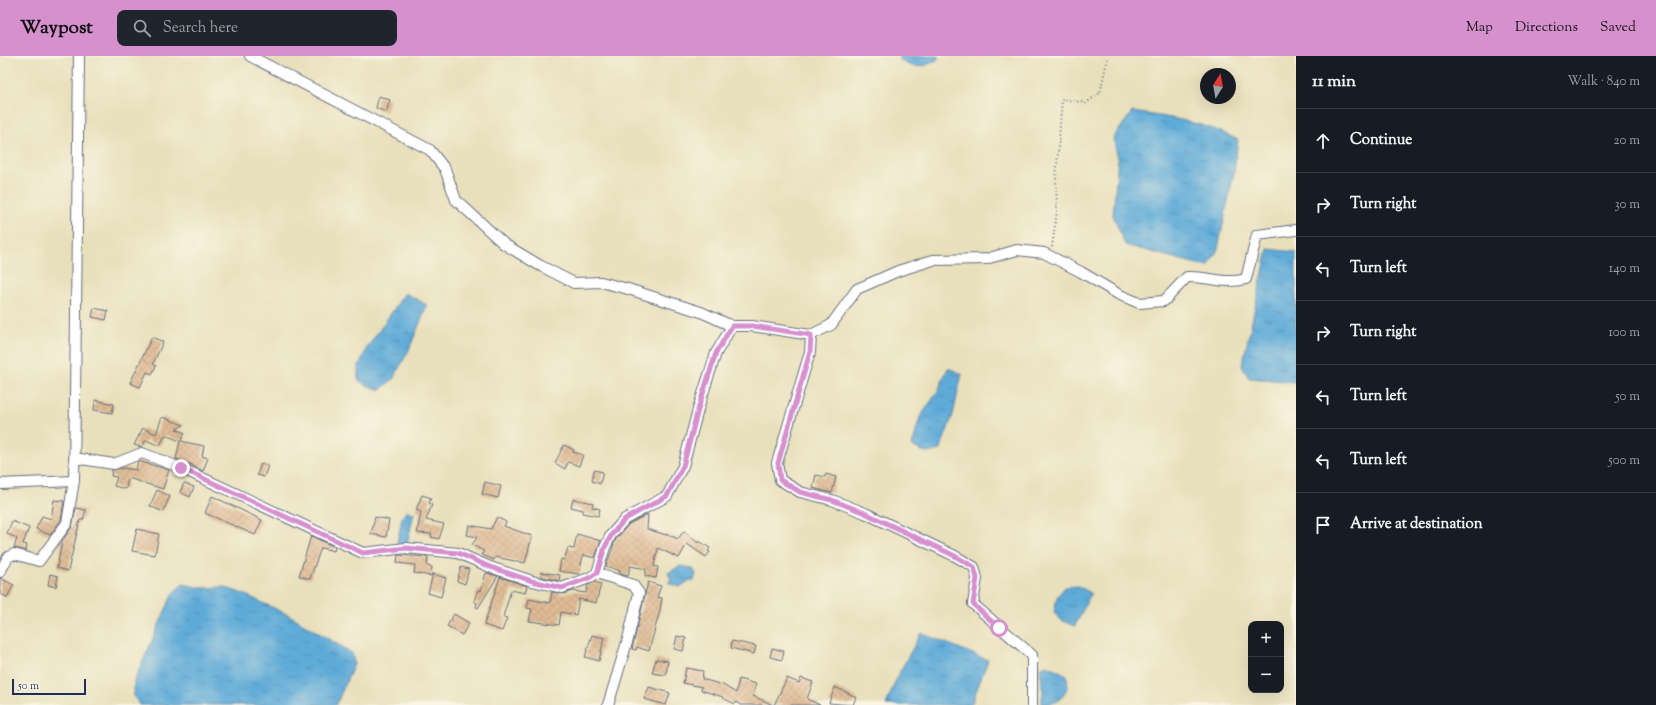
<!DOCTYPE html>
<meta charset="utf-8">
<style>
body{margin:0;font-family:"Sorts Mill Goudy",serif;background:#20242c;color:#f1f3f6}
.controls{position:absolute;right:12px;bottom:12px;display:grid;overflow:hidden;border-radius:8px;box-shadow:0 4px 16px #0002}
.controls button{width:36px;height:36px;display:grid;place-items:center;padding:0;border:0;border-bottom:1px solid #363941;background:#171b24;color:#f1f3f6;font:20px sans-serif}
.compass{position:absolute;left:1200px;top:12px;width:36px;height:36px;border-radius:50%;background:#171b24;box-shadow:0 4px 16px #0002;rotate:11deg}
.scale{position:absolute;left:12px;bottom:10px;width:74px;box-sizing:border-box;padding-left:4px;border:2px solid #1b2f5e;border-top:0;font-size:11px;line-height:14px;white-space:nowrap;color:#1b2f5e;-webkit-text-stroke:3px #fcf5e5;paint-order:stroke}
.stop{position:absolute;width:12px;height:12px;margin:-9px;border:3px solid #d690ce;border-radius:50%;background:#fff}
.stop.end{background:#d690ce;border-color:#fff;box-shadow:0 1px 4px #0008}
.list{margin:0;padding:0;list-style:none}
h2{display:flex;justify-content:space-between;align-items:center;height:52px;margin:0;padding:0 16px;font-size:17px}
h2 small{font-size:13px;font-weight:400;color:#9ea1a6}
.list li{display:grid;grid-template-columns:26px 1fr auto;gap:12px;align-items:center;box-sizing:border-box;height:64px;padding:0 16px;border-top:1px solid #363941}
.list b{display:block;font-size:15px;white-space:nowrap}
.list em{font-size:13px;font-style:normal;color:#9ea1a6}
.icon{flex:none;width:22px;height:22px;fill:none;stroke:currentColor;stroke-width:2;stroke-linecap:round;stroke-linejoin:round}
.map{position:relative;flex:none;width:1296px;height:649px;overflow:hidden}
header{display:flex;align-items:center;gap:24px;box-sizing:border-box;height:56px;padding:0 20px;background:#d690ce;color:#111}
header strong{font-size:19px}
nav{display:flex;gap:22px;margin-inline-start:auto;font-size:14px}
.search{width:280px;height:36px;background:#20242c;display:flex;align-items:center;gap:10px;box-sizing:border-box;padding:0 14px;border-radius:8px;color:#9ea1a6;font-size:15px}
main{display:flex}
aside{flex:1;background:#171b24}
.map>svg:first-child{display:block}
.water{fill:url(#water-ripples);stroke:#3d6d9b}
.building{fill:url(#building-cross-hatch)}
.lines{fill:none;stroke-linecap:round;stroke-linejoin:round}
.minor-casing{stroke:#636d7f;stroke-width:12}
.path{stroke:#636d7f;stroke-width:2;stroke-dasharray:1 3;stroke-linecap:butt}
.minor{stroke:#fff;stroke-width:10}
.route{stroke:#d690ce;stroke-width:5}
</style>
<header>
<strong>Waypost</strong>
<div class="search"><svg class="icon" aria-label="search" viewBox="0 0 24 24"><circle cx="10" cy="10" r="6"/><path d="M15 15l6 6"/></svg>Search here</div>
<nav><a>Map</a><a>Directions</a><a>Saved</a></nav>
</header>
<main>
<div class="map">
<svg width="1296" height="649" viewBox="0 0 1296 649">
<defs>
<pattern id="water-ripples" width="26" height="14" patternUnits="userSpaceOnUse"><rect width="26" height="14" fill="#5fabd8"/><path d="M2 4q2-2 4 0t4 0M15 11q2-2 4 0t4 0" fill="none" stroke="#4e8cb2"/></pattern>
<pattern id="building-cross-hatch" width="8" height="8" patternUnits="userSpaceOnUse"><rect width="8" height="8" fill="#e0bc95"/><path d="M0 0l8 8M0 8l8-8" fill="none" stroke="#c0a283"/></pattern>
</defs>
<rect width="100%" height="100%" fill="#fcf5e5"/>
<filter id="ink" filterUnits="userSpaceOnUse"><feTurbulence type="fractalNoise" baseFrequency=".025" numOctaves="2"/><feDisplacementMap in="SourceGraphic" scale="8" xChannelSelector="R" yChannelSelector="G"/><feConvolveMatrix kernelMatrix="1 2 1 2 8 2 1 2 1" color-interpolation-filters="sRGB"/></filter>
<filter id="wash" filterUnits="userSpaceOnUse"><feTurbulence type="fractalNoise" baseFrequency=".012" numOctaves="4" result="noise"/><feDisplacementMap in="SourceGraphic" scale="16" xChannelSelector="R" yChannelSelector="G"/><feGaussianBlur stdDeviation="0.9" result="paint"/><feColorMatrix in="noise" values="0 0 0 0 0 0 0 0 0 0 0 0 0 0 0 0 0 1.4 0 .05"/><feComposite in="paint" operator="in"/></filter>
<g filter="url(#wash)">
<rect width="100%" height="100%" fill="#e8e0bb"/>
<path class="water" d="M899 0H938V3C923 12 915 14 900 4Z
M1132 56C1169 61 1204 66 1238 84L1234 116 1218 193 1208 211 1125 189 1113 159 1118 102 1113 82Z
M1268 193 1296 196V326L1249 322 1242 310Z
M405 237 427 249 408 296 393 323 380 334 366 329 358 324V312L367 292Z
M948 312 962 318 953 359 940 394 927 397 912 390 920 361 937 337Z
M407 455 414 457 408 484 405 490 397 487 402 461Z
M680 510 692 512 696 517 694 525 690 524 680 531 668 527 671 524 668 517Z
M183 528 202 532 224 531 246 539 291 560 352 597 354 608 336 649H139L134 640V625L173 537Z
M1078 530 1091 537 1075 570 1061 564 1054 557 1057 541 1065 531Z
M921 577 988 604 971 649H886L897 621Z
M1047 609 1067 619C1070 636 1061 649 1041 648L1043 636 1040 612Z"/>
<g id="blocks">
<path class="building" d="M379 40 390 44 386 56 376 52Z
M94 252 108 255 106 264 92 261Z
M152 281 163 286 153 308 156 310 152 318 147 316 140 331 130 327Z
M95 344 114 348 112 357 94 354Z
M162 361 184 369 176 373 185 377 181 385 204 390 202 400 208 402 203 415 193 410V409L176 403 180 385 165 379 160 390 146 384 142 391 134 389 143 372 156 378Z
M564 389 574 394 573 396 583 399 579 410 568 406 565 413 555 407Z
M138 405 169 414 163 433 128 422 126 433 114 430 117 421 111 420 112 414 122 412 136 414Z
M261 408 268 410 264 421 257 419Z
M594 414 603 416 600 428 592 425Z
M826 418 836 421 832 437 813 432 816 419 825 421Z
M485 426 501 430 498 442 482 438Z
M184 427 194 431 190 441 180 436Z
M157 434 170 440 163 456 150 450Z
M422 439 431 442 429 447 432 449 426 464 444 468 439 483 431 481 432 478 417 477 421 456 416 454Z
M212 440 262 464 255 479 205 457Z
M573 443 593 447 592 451 600 453 598 460 582 457 583 454 571 451Z
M54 444 64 445 61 464 50 479 36 473 42 460 51 463Z
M76 452 86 454 83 464H80L68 515 57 512 62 485 72 471Z
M648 458 647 473 666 479 667 478 678 483 684 475 698 487 699 485 710 492 708 495 710 496 706 501 687 488 679 502 658 492 654 510 658 511 656 522 645 520 646 513 630 510 628 520 620 518V515L606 510 616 483 629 468Z
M375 461 389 464 386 481 371 478Z
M497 461 506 466 504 470 532 480 525 507 495 501 494 504 482 499 484 495 472 489 477 481 467 479 469 469 491 473Z
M12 465 29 472 23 488 27 489 26 495 14 492 17 482 7 478Z
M137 473 159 478 155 499 132 495Z
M577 478 601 485 595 502 583 499 579 518 559 515 561 503 564 504 568 492 574 493Z
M311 480 335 491 334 495 321 492 310 523 299 520Z
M398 499 428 501 427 510 432 511 431 520 414 517 415 509 397 507Z
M461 511 469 513 465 528 457 525Z
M541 516 560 519 559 525 540 520Z
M486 517 498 520 478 552 476 551 477 547 474 545 478 534 481 535Z
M50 518 58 520 56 531 48 529Z
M433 518 446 522 441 541 428 537Z
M500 521 527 530 525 537 511 534 503 561 507 562 502 575 484 569Z
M0 522 14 529 7 541 0 538Z
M594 526 601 528 596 547 579 543 576 559 561 556 559 569 529 565 532 553 527 552 529 543 550 547 552 536 564 538 573 535 586 537 588 529Z
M648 526 661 530 657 541 662 542 660 554 649 595 637 591 636 594 632 593Z
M454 558 469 567 462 579 447 570Z
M592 579 604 582 599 605 585 601Z
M677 580 686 582 683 595 674 593Z
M732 585 756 590 754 598 731 592Z
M772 592 784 595 782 604 770 601Z
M656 603 668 605 666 619 652 617Z
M686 612 703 615 702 623 723 629 736 637 739 623 756 628 753 640 773 649H741L736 646 735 648 723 642V641L701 634 702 631 683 627Z
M787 622 799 627 801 622 813 626 807 643 820 649H774Z
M649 631 670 637 666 649 644 643Z
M835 631 856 641 853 649 829 647Z"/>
</g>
</g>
<g filter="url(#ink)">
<use href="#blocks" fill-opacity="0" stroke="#636d7f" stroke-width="1"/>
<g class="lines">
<g class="minor-casing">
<path id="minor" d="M250 0 430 94 445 113 456 144 504 188 539 209 574 227 601 226 628 233 701 256 732 270H752L811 279 831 269 857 233 898 215 933 204 986 203 1017 194 1044 197 1081 216 1118 238 1139 247 1164 245 1187 221C1209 220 1224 229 1246 223L1257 179 1296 174
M811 279 810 296 777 407 780 424 800 436 832 444 865 457 955 500 974 511 977 522 973 548 1032 599V649
M74 402 114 408 142 397 181 412 363 497 406 492 458 497 490 511 532 525 562 532 589 522 597 517 633 529 639 537 628 583 608 649
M0 428 74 425
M0 516 8 501 14 498 39 505 67 467 74 425 79 0
M597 517 605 491 611 479 625 463 667 440 683 410 699 350 716 297 732 270"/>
</g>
<path class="path" d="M1052 191 1057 155 1056 123 1062 43 1086 47 1100 37 1108 0"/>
<use href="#minor" class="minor"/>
</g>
</g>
<g class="lines" filter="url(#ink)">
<path class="route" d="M181 412 363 497 406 492 458 497 490 511 532 525 562 532 589 522 597 517 605 491 612 478 625 463 667 440 683 410 699 350 716 297 732 270H752L811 279 810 296 778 407 780 424 800 436 832 444 865 457 955 500 974 511 977 522 973 548 999 572"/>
</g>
</svg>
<div class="controls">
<button>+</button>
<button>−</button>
</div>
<svg class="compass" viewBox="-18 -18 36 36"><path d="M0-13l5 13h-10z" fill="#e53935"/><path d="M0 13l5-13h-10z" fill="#9ea1a6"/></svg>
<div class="scale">50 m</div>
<div class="stop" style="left:999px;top:572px"></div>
<div class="stop end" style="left:181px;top:412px"></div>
</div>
<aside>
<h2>11 min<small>Walk · 840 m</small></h2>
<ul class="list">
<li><svg class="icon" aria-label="ahead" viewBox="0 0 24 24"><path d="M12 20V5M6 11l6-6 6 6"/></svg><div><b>Continue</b></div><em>20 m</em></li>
<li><svg class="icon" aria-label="right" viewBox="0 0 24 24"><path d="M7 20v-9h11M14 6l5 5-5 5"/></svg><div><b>Turn right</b></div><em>30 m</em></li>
<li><svg class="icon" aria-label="left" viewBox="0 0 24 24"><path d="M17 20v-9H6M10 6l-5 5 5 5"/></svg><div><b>Turn left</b></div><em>140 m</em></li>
<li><svg class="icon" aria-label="right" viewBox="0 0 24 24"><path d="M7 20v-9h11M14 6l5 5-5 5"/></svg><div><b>Turn right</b></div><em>100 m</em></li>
<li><svg class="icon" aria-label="left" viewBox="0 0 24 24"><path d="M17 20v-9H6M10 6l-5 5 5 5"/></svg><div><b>Turn left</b></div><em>50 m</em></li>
<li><svg class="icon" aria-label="left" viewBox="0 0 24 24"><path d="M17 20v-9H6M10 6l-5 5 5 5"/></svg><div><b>Turn left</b></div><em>500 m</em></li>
<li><svg class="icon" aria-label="arrive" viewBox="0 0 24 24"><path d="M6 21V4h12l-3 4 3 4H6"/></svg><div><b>Arrive at destination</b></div></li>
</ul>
</aside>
</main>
